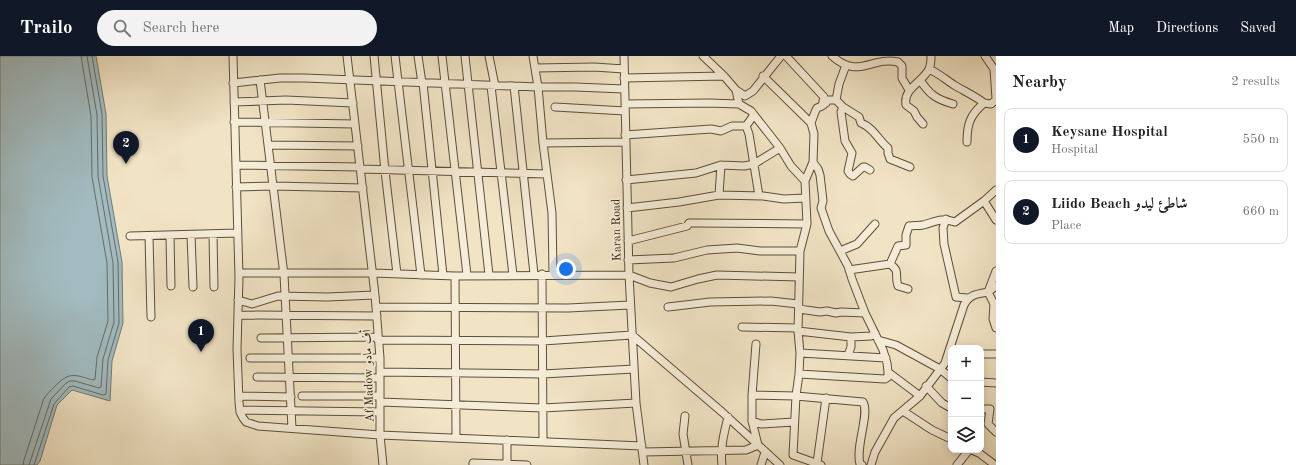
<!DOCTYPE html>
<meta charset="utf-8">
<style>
body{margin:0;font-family:"Old Standard TT",Amiri,serif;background:#f2f2f2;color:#222}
.controls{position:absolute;right:12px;bottom:12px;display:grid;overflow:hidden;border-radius:8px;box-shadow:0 2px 10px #0003}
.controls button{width:36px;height:36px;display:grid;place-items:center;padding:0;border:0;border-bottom:1px solid #e0e0e0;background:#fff;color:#222;font:20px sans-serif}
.you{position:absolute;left:566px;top:213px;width:14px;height:14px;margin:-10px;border:3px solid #fff;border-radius:50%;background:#1a73e8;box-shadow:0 0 0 6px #1a73e833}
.badge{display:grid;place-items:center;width:26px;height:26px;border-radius:50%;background:#111827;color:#fff;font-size:13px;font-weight:700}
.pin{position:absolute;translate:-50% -33px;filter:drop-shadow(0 1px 2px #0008)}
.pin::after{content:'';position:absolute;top:21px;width:14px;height:12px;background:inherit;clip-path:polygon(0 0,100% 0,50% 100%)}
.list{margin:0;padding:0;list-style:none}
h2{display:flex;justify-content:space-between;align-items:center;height:52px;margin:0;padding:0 16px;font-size:17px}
h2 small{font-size:13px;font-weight:400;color:#767676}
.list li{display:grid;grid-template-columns:26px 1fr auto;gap:12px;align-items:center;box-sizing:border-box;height:64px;margin:0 8px 8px;padding:0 8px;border:1px solid #e0e0e0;border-radius:8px}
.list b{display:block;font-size:15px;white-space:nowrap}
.list p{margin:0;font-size:13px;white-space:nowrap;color:#767676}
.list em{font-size:13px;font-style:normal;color:#767676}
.icon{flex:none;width:22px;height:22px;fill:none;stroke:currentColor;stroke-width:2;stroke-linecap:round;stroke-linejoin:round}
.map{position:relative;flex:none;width:996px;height:409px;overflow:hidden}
header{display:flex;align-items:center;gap:24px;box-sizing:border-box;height:56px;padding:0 20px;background:#111827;color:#fff}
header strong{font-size:19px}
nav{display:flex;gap:22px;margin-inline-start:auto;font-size:14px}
.search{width:280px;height:36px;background:#f2f2f2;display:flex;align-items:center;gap:10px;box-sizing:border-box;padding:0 14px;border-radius:22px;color:#767676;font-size:15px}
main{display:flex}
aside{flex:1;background:#fff}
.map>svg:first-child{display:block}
.water{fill:#a1bbc0;stroke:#727c76}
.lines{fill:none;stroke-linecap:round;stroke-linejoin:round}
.shore{stroke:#666c64;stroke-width:1}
.minor-casing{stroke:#5c4f37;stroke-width:9}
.minor{stroke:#f6edd9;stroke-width:7}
.labels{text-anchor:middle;stroke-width:3.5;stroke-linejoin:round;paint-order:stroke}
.street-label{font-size:12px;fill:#2b1d08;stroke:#f6edd9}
</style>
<header>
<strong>Trailo</strong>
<div class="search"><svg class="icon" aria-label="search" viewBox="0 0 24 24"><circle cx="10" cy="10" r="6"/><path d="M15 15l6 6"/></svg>Search here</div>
<nav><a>Map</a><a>Directions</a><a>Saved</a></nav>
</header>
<main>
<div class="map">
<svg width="996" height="409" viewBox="0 0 996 409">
<rect width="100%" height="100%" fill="#f1e4c5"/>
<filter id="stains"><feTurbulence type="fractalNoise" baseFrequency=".005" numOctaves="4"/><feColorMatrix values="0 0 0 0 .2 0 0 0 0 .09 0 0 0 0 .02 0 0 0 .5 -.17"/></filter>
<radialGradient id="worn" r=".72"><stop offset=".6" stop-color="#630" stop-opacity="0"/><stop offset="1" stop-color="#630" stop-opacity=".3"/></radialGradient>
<path class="water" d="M0 0H96L106 58 107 120 122 206 123 267 112 305 110 345 72 334 57 349 40 405 37 409H0Z"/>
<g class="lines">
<path class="shore" d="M23 409 24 404 43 345C45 339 51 335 55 330 70 315 75 319 93 324L95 323 97 301 108 265 107 207 92 121 91 60 81 0
M29 409 51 343 66 327 70 325H75L99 332 101 331 103 303 114 266 113 207 98 120 97 59 87 0
M34 409 54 348 69 331 73 330 103 339 106 338 108 304 119 267 118 206 103 120 102 58 92 0"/>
<g class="minor-casing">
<path id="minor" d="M233 0 239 221 237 293 239 346 240 356 243 362 246 366 258 370 380 379 642 390
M347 0 375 239 380 302V379L383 409
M374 0 385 115 397 218
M395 0 421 219
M418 0 422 27
M442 0 467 219
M465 0 489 219
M489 0 495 30
M533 0 538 31 543 87 552 157 553 218
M624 0 629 219 636 347 644 409
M703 0 724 20 736 34 745 40 753 35 781 0
M786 0 824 41 822 50 817 52 815 56 811 67 814 78 813 106 805 125 807 168 800 195 798 275 800 297 799 318 796 340 793 399 821 409
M832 0C859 24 871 0 898 6L902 10V22L909 34
M985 0 994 13 996 43
M535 12 594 11 624 13
M929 13C938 17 945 23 954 29 964 35 975 40 984 47
M763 20 811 67
M624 22 724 20
M260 24 268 89
M920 24C930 39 936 43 953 48
M233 27 280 22H304L538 31H575L624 33
M423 27 443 219
M491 30 513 219
M514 30 534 218
M736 34 739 48 751 55 780 92 791 110 805 125
M836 44 839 28 846 9
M234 46 286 44 353 47
M625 48 709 47 739 48
M822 50 826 47 828 44H836L843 51 859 61 861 67C874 72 878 84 888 92V97L890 103 910 111
M555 51 625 55
M843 51 841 56 845 85 852 97 848 115 850 118 853 120 863 111H865L870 114
M754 59 746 70 749 78 759 140
M234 66 355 68
M923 68 917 61 914 55 906 49C903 32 922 27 929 13 931 9 931 4 931 0
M625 79 711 73 721 75 732 70H746
M967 86C967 68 970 59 984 47L991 48 996 44
M543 87 625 86
M813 106 818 113 820 119 823 145 821 152 829 175 848 210 852 223 865 257 883 294 887 307 888 316 920 340
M236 109 360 111
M360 113 547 118
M626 124 696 117 721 109 744 110 754 108 780 92
M236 131 273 130 363 132
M719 139 721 109
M984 145 996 164
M627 152 679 146 719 139 763 140 784 143 805 142
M946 163 943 172 944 188 956 241 967 242
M213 178 214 231
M191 179 193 231
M130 180 237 177
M149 180 151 261
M170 180 171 230
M628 185 687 170 689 167H693L807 168
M840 195 857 188 875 168
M628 204 674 202 707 194 737 192 760 195H800
M890 208 898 190 906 189V179L909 170C914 169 918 170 923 169 935 166 941 161 955 166L984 145 996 134
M849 214 890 208C901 216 894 218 898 230L908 233
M239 217H373L455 220 629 219 650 227 671 231 698 223 717 219 799 221
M542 218 543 386
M455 220 456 382
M996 230 988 236 994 248 993 263 996 272
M238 244 252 248 278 240 327 241 375 239
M376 251 568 252 630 249
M668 251 710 246 771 245 798 248
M799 253 820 256 827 255 836 257 841 256 865 257
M238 259 377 260
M742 271 798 272
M798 275 851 281V291L848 299
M851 281 871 280 875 277
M261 282 378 281
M378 284 543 285 632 279 722 356 780 409
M878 284 896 289 940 313 951 322
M800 297 886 302
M981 298H996
M250 302H380
M380 316 543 318 634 313
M799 318 885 323 888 321V316
M257 321 380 322
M981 326 996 327
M926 330 942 347 951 352
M752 339 796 340 863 346C870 358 855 391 860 408L862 409
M239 340 291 341
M302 340H380
M380 346 543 352 636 347
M981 353H990L988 368 996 376
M240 354 380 356
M903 355 932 374 951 383
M685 360 683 378 688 409
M752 365 761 368 794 366
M292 372 284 219 268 89 358 90
M972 394 979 397 995 409
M643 396 746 394 758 389 752 365V339L756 288
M817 407 826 342
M473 409V407L527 409
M507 409V384
M722 409C720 392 724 377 728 361
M761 409 765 396
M871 409 875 396 894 362 920 340 945 307 964 249C970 238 977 238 988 236L996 215
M957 409 969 394"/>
</g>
<use href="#minor" class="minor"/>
</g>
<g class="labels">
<g class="street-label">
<text transform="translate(616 174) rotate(-91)" y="4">Karan Road</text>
<text transform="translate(368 320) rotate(-92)" y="4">Af Madow أف مادو</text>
</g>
</g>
<rect width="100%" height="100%" filter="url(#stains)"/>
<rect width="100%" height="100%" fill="url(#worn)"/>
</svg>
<div class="controls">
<button>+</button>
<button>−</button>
<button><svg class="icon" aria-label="layers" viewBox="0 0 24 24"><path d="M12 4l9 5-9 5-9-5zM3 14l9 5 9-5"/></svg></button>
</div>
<div class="you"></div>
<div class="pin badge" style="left:201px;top:296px">1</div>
<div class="pin badge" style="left:126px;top:108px">2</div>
</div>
<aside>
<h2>Nearby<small>2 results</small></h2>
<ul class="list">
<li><span class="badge">1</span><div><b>Keysane Hospital</b><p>Hospital</p></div><em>550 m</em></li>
<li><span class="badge">2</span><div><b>Liido Beach شاطئ ليدو</b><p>Place</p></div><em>660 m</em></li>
</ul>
</aside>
</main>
